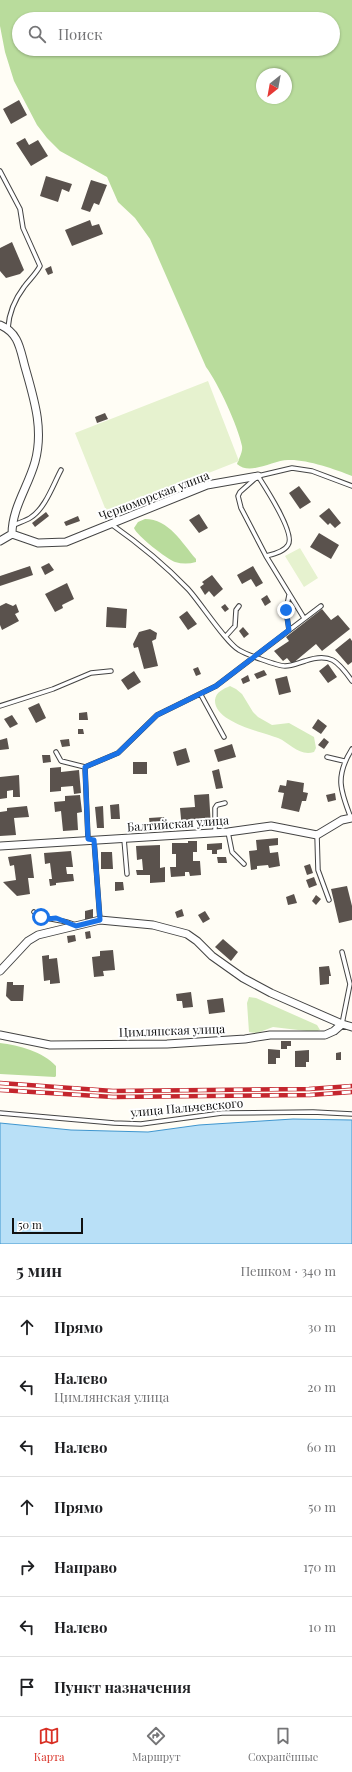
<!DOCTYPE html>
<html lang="ru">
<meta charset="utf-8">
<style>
body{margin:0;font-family:"Playfair Display",serif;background:#f6f6f6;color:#202124}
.compass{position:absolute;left:256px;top:68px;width:36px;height:36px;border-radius:50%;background:#fff;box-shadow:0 1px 3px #0004;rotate:211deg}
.scale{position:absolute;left:12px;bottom:10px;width:71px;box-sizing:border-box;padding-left:4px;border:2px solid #111;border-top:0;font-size:11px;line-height:14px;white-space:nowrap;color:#111;-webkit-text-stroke:3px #fff;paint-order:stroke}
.stop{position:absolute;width:12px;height:12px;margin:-9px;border:3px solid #1a73e8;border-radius:50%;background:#fff}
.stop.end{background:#1a73e8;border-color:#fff;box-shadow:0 1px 4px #0008}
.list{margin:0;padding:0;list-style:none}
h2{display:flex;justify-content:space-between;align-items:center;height:52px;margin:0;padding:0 16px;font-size:17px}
h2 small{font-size:13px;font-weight:400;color:#757577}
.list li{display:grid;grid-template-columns:26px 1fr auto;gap:12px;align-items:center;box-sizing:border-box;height:60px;padding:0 16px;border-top:1px solid #e0e0e0}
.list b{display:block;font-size:15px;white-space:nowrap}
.list p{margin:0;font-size:13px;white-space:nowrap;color:#757577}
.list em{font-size:13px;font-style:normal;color:#757577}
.icon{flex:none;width:22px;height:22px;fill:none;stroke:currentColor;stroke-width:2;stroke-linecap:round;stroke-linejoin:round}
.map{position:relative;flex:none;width:352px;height:1244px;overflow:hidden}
.search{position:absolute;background:#fff;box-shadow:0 1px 3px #0004;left:12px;right:12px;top:12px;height:44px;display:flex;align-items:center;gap:10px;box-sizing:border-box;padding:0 14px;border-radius:22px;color:#757577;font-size:15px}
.sheet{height:472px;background:#fff}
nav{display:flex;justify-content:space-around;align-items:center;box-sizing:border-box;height:56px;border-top:1px solid #e0e0e0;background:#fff;font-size:11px;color:#757577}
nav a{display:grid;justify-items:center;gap:2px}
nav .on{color:#d93025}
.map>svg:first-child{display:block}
.green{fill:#d5ebbd}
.forest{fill:#b9dc9c;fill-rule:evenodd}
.pitch{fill:#e6f2cf}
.water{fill:#b9e0f7;stroke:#3f96cf}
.building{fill:#5a524d}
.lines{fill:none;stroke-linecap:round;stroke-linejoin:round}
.lane-casing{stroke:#444;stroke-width:5.5}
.street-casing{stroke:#444;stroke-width:9}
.lane{stroke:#fff;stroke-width:3.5}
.street{stroke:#fff;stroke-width:7}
.rail-casing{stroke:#c4262e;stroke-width:4.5}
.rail{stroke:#fff;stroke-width:3;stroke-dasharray:9;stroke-linecap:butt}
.route{stroke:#1a73e8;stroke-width:5}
.labels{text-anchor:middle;stroke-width:4;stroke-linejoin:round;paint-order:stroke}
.street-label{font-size:12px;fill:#111;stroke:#fff}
</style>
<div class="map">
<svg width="352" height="1244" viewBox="0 0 352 1244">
<rect width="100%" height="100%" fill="#fffdf5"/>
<path class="green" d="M230 686 236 689 242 694 253 712 258 717 272 725 289 723 314 737 316 748 314 752C300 757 290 743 278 738 262 732 214 722 215 700 216 692 223 689 230 686Z
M249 997 256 998 317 1025 320 1030 315 1032 273 1027 257 1033 249 1032 247 1003Z"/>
<path class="forest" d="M0 0H352V476C335 469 306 459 288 460 273 460 250 476 237 464 239 458 243 452 242 446 238 426 218 383 206 367L150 239 135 218 118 202 107 177 60 151 47 138 37 125 14 81 5 52 0 26ZM19 19H333V49H19ZM262 74H286V98H262Z
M145 519C169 519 182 543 196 559V562C189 564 182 564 175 562 167 559 137 536 134 528L138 522Z
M0 1043C19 1045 43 1052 56 1066V1076L55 1077 0 1074Z"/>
<path class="pitch" d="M208 381 239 461 107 513 75 433Z
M300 548 318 578 304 587 285 556Z"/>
<path class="water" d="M293 1119 352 1120V1244H0V1123L71 1130 148 1132 199 1125Z"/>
<path class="building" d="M19 100 27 115 11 124 3 109Z
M25 138 29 145 38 140 48 156 31 166 16 143Z
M46 176 72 184 69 192 62 189 58 202 40 196Z
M91 180 107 185 99 205 94 203 90 212 81 209Z
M90 220 92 226 99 224 103 234 72 246 65 230Z
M12 242 24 270 20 274 6 278 0 271V248Z
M51 266 53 273 48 275 45 269Z
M105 413 108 419 97 423 95 417Z
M299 486 311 502 300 509 289 493Z
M329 508 341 523 335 528 330 523 328 525 319 516Z
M46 512 49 516 35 527 32 523Z
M199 514 208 528 199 533 189 520Z
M78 516 80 521 66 526 64 522Z
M319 533 339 545 331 559 310 547Z
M49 563 54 570 45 575 41 567Z
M30 566 33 575 0 586V576Z
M253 566 263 583 256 587 251 579 242 584 237 575Z
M212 575 223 589 214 597 209 591 205 595 200 587 204 584 202 582Z
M67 583 74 599 62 605 63 608 55 612 45 594Z
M267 595 271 602 265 606 261 599Z
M6 603 13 606 16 604 19 612 15 614 19 621 2 630 0 625V606Z
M225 604 229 609 225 612 221 607Z
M107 607 127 609 126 628 106 627Z
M322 609 331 620 338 615 350 629 322 651 316 644 292 664 287 658 283 661 274 651 289 641 286 637Z
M187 611 197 624 188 630 179 617Z
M243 627 249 634 244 638 239 631Z
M150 629 157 633 156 639 152 641 158 666 144 669 138 647 134 648 133 644 139 632Z
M350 638 352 641V662L348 665 335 650Z
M328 664 337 677 328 683 319 671Z
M198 667 201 674 196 676 193 669Z
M264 670 267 675 257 679 254 674Z
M134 671 141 682 128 690 121 680Z
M248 675 250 681 243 684 241 679Z
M287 676 291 692 279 695 275 679Z
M39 703 46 718 36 723 28 708Z
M87 712 88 720H79V713Z
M12 715 18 724 10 728 4 719Z
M318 719 327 726 321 734 312 728Z
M78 729H83L84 734H78Z
M7 738 9 749 0 750V740Z
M324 738 329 742 324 749 318 745Z
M69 739 70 746 62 747 60 740Z
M232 744 236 757 218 762 214 750Z
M186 748 190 762 177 766 173 752Z
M42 755H50L51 762 43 763Z
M133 762H147V774H133Z
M61 767V772L79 770 81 793 74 794 73 786 61 787V791L50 792V768Z
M219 769 223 788 216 789 212 771Z
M19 775 20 797H13V790L7 791V798L0 799V777Z
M287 780 304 783 303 792 308 793 306 801H302L299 812 281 808 284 793 278 792 280 785 286 786Z
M335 793 336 800 328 802 326 795Z
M209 794 211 827H204L203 819 192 820 193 828 182 829 180 808 195 807 194 795Z
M80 795 82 812 77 813 78 830 63 831 61 811 55 812 54 802 65 801V796Z
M119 804 120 819H111L110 805Z
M27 806 29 817 14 818 16 835 0 836V812L7 811V808Z
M103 806 104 828H97L95 807Z
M164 817 165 825 150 826 149 818Z
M278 838V845L269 846 270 853 278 852 280 866 269 868 268 865 257 866V869L251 870 249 851 257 850 256 840Z
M188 841H197V852H193V861H200L201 875 190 876 189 872H185V876L171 877 170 867H176V854H172V843H188Z
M222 843V849L217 850V854H212V850H207V844Z
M160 845V868L165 867V882L150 883V875H137L136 870H143L142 859 137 860 136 846Z
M71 851 73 867H66L67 874H73L74 881 56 883V885L50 886 49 879H52L50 863 45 864 44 853Z
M101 852H112L113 869H101Z
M31 854 34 878H28L30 894 17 896 3 882 16 880 14 865 10 866 8 857Z
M217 857H226L227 863H218Z
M310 864 313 873 307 875 304 866Z
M314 877 317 885 309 888 306 880Z
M115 882H123L124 890 115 891Z
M347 886 352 906V920L339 923 331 889Z
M294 894 297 903 288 905 286 897Z
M316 895 321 899 316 905 312 901Z
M93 909V918L85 920V911Z
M182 909 184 916 177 918 175 912Z
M205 911 210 919 203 923 198 915Z
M90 931 91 938 86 939 85 932Z
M75 935 76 941 68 943 67 936Z
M223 939 238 952 231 961 215 947Z
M113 950 115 970 103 971 104 976 94 977 92 957 100 956V951Z
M49 955V959L57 958 60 983 50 984V980L44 981 42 956Z
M329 966 331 976H329V984L320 985 319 967Z
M7 982H13V985H24L23 1001H11L6 996Z
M191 992 193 1007 183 1008 182 1001H177L176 994Z
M223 998 225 1012 209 1014 207 1000Z
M281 1041H291V1046H287V1049H281Z
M268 1049 280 1050V1058H276V1064H268Z
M309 1050V1062H306V1067H295V1051Z
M341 1052V1060H336V1053Z"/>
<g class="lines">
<g class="lane-casing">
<path id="lane" d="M0 171 20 209 23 228 40 266C36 274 29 280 24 287 15 299 9 313 8 328
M258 476C265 487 296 534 288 545 284 552 273 554 266 556
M111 524C138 543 165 565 188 589 200 602 227 644 239 650 245 654 278 666 285 666 292 666 298 663 305 661 330 652 338 661 352 681
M12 526C18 523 25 521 30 518 45 509 53 485 61 470
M304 618 266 556 241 508 238 496 240 492 258 476 292 468 312 471 352 486
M289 630 286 610 289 595
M226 636 235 626 236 610 239 606
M201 695 224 737
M0 706 53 689 91 673 111 671
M56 752 61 761 85 767
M327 757 344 761
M351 818C340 790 335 776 352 749
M228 832 232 852 244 864
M215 833V808L217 805 225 803
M317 835 318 870 329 900
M88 839 85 767 118 753 157 715 216 686 321 606
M124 839 127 874
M94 840 100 920
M34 912C46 922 61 918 75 925
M342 952 350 984 342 1024
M0 1113 114 1123 141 1124 222 1113 313 1112 352 1114"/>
</g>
<g class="street-casing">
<path id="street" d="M0 325C19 333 20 349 25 367 34 399 44 429 35 462 28 487 12 508 12 534
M12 534 38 543 66 542 207 485 258 476
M0 541 12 534
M0 846 228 832 271 826 317 835 342 820 352 818
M0 971 28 941 38 935 100 920 153 925 187 934 197 941 212 956 243 978 271 993 342 1024
M0 1035 50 1045 167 1044 245 1039 270 1035H325L334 1031 342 1024 352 1027"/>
</g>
<use href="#lane" class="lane"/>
<use href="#street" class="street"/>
<g class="rail-casing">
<path id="rail" d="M0 1083 113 1091 309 1089 352 1086
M0 1090 113 1097 310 1095 352 1092"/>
</g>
<use href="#rail" class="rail"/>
</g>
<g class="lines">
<path class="route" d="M41 917 47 919 56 918 76 926 100 920 94 840 88 839 85 767 118 753 157 715 216 686 289 630 286 610"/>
</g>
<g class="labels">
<g class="street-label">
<text transform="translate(154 496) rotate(-21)" y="4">Черноморская улица</text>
<text transform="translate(178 824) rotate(-4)" y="4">Балтийская улица</text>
<text transform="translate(172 1031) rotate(-2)" y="4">Цимлянская улица</text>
<text transform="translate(187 1108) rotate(-5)" y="4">улица Пальчевского</text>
</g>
</g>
</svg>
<svg class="compass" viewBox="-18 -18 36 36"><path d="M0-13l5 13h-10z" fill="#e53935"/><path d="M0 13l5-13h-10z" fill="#757577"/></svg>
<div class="scale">50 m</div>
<div class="stop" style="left:41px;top:917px"></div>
<div class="stop end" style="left:286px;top:610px"></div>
<div class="search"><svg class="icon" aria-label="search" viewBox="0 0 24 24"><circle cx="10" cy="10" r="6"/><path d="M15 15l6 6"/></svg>Поиск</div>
</div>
<section class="sheet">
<h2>5 мин<small>Пешком · 340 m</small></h2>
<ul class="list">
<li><svg class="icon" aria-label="ahead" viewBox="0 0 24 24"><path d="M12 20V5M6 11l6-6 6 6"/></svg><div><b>Прямо</b></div><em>30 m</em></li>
<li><svg class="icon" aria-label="left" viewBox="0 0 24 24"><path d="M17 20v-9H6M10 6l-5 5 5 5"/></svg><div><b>Налево</b><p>Цимлянская улица</p></div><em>20 m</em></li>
<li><svg class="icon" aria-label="left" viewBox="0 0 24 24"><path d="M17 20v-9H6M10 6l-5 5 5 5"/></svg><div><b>Налево</b></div><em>60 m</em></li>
<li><svg class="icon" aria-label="ahead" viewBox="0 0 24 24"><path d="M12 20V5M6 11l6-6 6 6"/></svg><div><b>Прямо</b></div><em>50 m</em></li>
<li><svg class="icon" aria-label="right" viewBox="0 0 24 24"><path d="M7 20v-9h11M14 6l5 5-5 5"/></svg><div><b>Направо</b></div><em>170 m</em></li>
<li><svg class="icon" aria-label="left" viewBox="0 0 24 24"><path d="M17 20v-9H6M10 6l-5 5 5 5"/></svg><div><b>Налево</b></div><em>10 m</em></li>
<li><svg class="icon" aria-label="arrive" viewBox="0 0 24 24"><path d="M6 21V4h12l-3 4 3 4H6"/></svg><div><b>Пункт назначения</b></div></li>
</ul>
</section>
<nav>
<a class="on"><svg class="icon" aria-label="map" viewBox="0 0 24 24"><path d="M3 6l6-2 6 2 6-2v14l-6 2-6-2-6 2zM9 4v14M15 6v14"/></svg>Карта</a>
<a><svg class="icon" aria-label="directions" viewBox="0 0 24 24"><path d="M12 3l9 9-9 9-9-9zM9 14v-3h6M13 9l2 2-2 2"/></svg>Маршрут</a>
<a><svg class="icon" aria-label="saved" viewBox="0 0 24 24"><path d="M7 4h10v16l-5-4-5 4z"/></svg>Сохранённые</a>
</nav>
